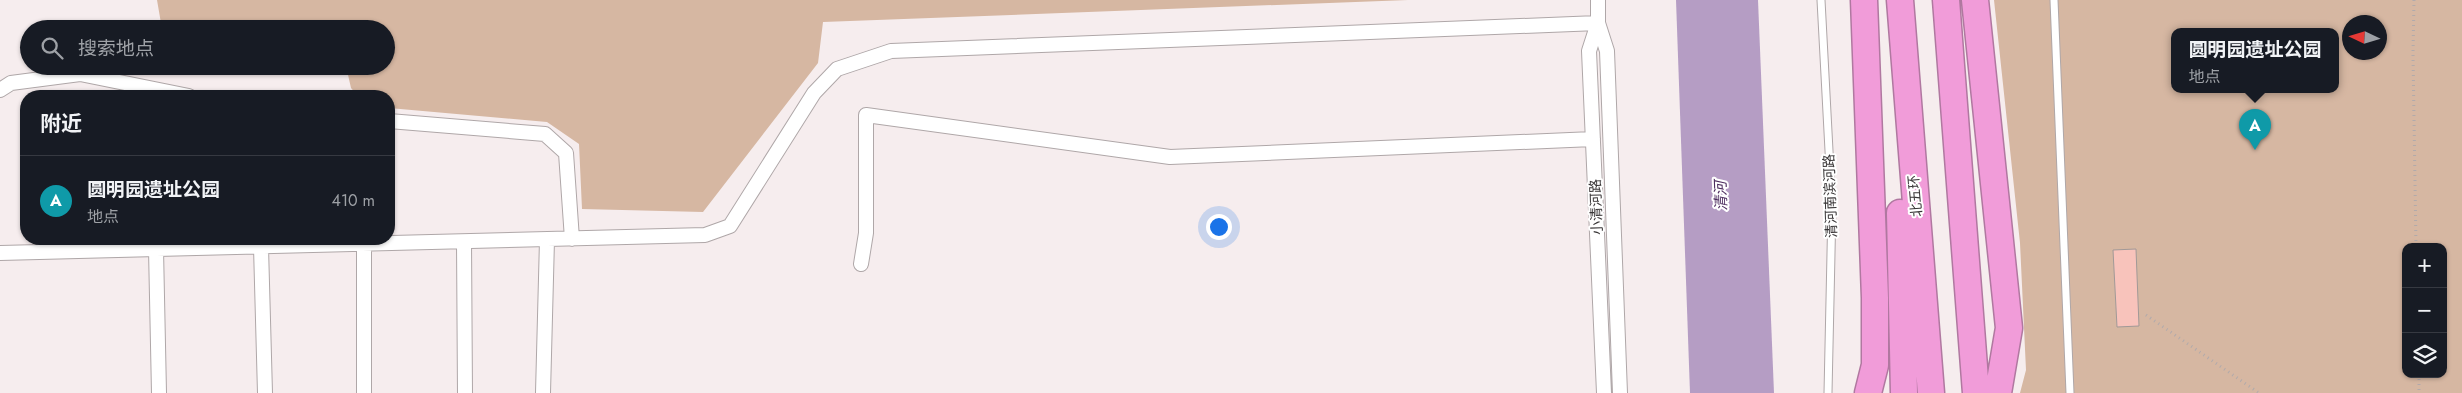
<!DOCTYPE html>
<html lang="zh">
<meta charset="utf-8">
<style>
body{margin:0;font-family:Jost,"Noto Sans SC",sans-serif;background:#20242c;color:#f1f3f6}
.controls{position:absolute;right:15px;bottom:15px;display:grid;overflow:hidden;border-radius:10px;box-shadow:0 1px 4px #0004}
.controls button{width:45px;height:45px;display:grid;place-items:center;padding:0;border:0;border-bottom:1px solid #363941;background:#171b24;color:#f1f3f6;font:25px sans-serif}
.compass{position:absolute;left:2342px;top:15px;width:45px;height:45px;border-radius:50%;background:#171b24;box-shadow:0 1px 4px #0004;rotate:274deg}
.you{position:absolute;left:1218px;top:226px;width:18px;height:18px;margin:-12px;border:4px solid #fff;border-radius:50%;background:#1a73e8;box-shadow:0 0 0 8px #1a73e833}
.badge{display:grid;place-items:center;width:32px;height:32px;border-radius:50%;background:#7c3aed;color:#fff;font-size:16px;font-weight:700}
.pin{position:absolute;translate:-50% -41px;filter:drop-shadow(0 1px 2px #0008)}
.pin::after{content:'';position:absolute;top:26px;width:18px;height:15px;background:inherit;clip-path:polygon(0 0,100% 0,50% 100%)}
.popup{position:absolute;left:2171px;top:28px;width:168px;height:65px;box-sizing:border-box;display:grid;place-content:center;border-radius:10px;background:#171b24;filter:drop-shadow(0 1px 4px #0005);font-size:16px;white-space:nowrap;color:#9ea1a6}
.popup b{font-size:19px;color:#f1f3f6}
.popup::after{content:'';position:absolute;left:50%;top:100%;margin-left:-10px;border:10px solid transparent;border-top-color:#171b24}
.list{margin:0;padding:0;list-style:none}
h2{display:flex;justify-content:space-between;align-items:center;height:65px;margin:0;padding:0 20px;font-size:21px}
h2 small{font-size:16px;font-weight:400;color:#9ea1a6}
.list li{display:grid;grid-template-columns:32px 1fr auto;gap:15px;align-items:center;box-sizing:border-box;height:90px;padding:0 20px;border-top:1px solid #363941}
.list b{display:block;font-size:19px;white-space:nowrap}
.list p{margin:0;font-size:16px;white-space:nowrap;color:#9ea1a6}
.list em{font-size:16px;font-style:normal;color:#9ea1a6}
.icon{flex:none;width:28px;height:28px;fill:none;stroke:currentColor;stroke-width:2;stroke-linecap:round;stroke-linejoin:round}
.map{position:relative;flex:none;width:2462px;height:393px;overflow:hidden}
.search{position:absolute;background:#171b24;box-shadow:0 1px 4px #0004;left:20px;top:20px;width:375px;height:55px;display:flex;align-items:center;gap:12px;box-sizing:border-box;padding:0 18px;border-radius:28px;color:#9ea1a6;font-size:19px}
.panel{position:absolute;background:#171b24;box-shadow:0 1px 4px #0004;left:20px;top:90px;width:375px;height:155px;border-radius:20px}
.map>svg:first-child{display:block}
.green{fill:#d6b7a2;fill-rule:evenodd}
.water{fill:#b59dc4}
.building{fill:#f8c3bb;stroke:#a19997}
.lines{fill:none;stroke-linecap:round;stroke-linejoin:round}
.service-casing{stroke:#afa7a8;stroke-width:9}
.minor-casing{stroke:#afa7a8;stroke-width:16}
.motorway-casing{stroke:#b078a0;stroke-width:29}
.path{stroke:#b1aaab;stroke-width:3;stroke-dasharray:1 4;stroke-linecap:butt}
.service{stroke:#fff;stroke-width:7}
.minor{stroke:#fff;stroke-width:14}
.motorway{stroke:#f19cd9;stroke-width:26}
.labels{text-anchor:middle;stroke-width:4;stroke-linejoin:round;paint-order:stroke}
.street-label{font-size:14px;fill:#383536;stroke:#fff}
.water-label{font-size:15px;font-style:italic;fill:#4c2c5e;stroke:#fff}
</style>
<div class="map">
<svg width="2462" height="393" viewBox="0 0 2462 393">
<rect width="100%" height="100%" fill="#f6edee"/>
<path class="green" d="M157 0H1408L823 22 818 63 703 212 582 209 579 144 547 122 389 108V96H358L351 88 346 66H386V29H162Z
M1994 0H2462V393H2020L2026 370 2020 243ZM2350 22H2380V52H2350ZM2175 31H2335V89H2175ZM2406 247H2443V374H2406Z"/>
<path class="water" d="M1676 0H1758L1774 393H1690Z"/>
<path class="building" d="M2136 249 2139 326 2117 327 2113 250Z"/>
<g class="lines">
<g class="service-casing">
<path id="service" d="M1821 0 1832 207 1828 393
M2054 0 2070 393"/>
</g>
<g class="minor-casing">
<path id="minor" d="M1598 0V23L1607 51 1620 393
M1598 23 1589 51 1604 393
M0 90 11 83 80 74 189 96
M389 121 545 134 566 153 572 239
M464 242 465 393
M364 245V393
M261 247 265 393
M156 249 159 393
M0 253 705 235 730 226 814 93 837 69 891 51 1598 23
M861 264 866 233V115L1170 157 1593 139
M543 393 547 240"/>
</g>
<g class="motorway-casing">
<path id="motorway" d="M1864 0 1875 298V365L1868 393
M1900 0 1931 393
M1946 0 1976 393
M1975 0 2009 328 1998 393
M1900 213 1904 393"/>
</g>
<path class="path" d="M2414 0 2413 54 2416 247
M2146 315 2259 393
M2419 374V393"/>
<use href="#service" class="service"/>
<use href="#minor" class="minor"/>
<use href="#motorway" class="motorway"/>
</g>
<g class="labels">
<g class="street-label">
<text transform="translate(1830 196) rotate(-92)" y="5">清河南滨河路</text>
<text transform="translate(1915 196) rotate(-95)" y="5">北五环</text>
<text transform="translate(1596 207) rotate(-92)" y="5">小清河路</text>
</g>
<g class="water-label">
<text transform="translate(1721 196) rotate(-92)" y="5">清河</text>
</g>
</g>
</svg>
<div class="controls">
<button>+</button>
<button>−</button>
<button><svg class="icon" aria-label="layers" viewBox="0 0 24 24"><path d="M12 4l9 5-9 5-9-5zM3 14l9 5 9-5"/></svg></button>
</div>
<svg class="compass" viewBox="-18 -18 36 36"><path d="M0-13l5 13h-10z" fill="#e53935"/><path d="M0 13l5-13h-10z" fill="#9ea1a6"/></svg>
<div class="you"></div>
<div class="pin badge" style="left:2255px;top:150px;background:#0f9aa8">A</div>
<div class="popup"><b>圆明园遗址公园</b>地点</div>
<div class="search"><svg class="icon" aria-label="search" viewBox="0 0 24 24"><circle cx="10" cy="10" r="6"/><path d="M15 15l6 6"/></svg>搜索地点</div>
<section class="panel">
<h2>附近<small></small></h2>
<ul class="list">
<li><span class="badge" style="background:#0f9aa8">A</span><div><b>圆明园遗址公园</b><p>地点</p></div><em>410 m</em></li>
</ul>
</section>
</div>
